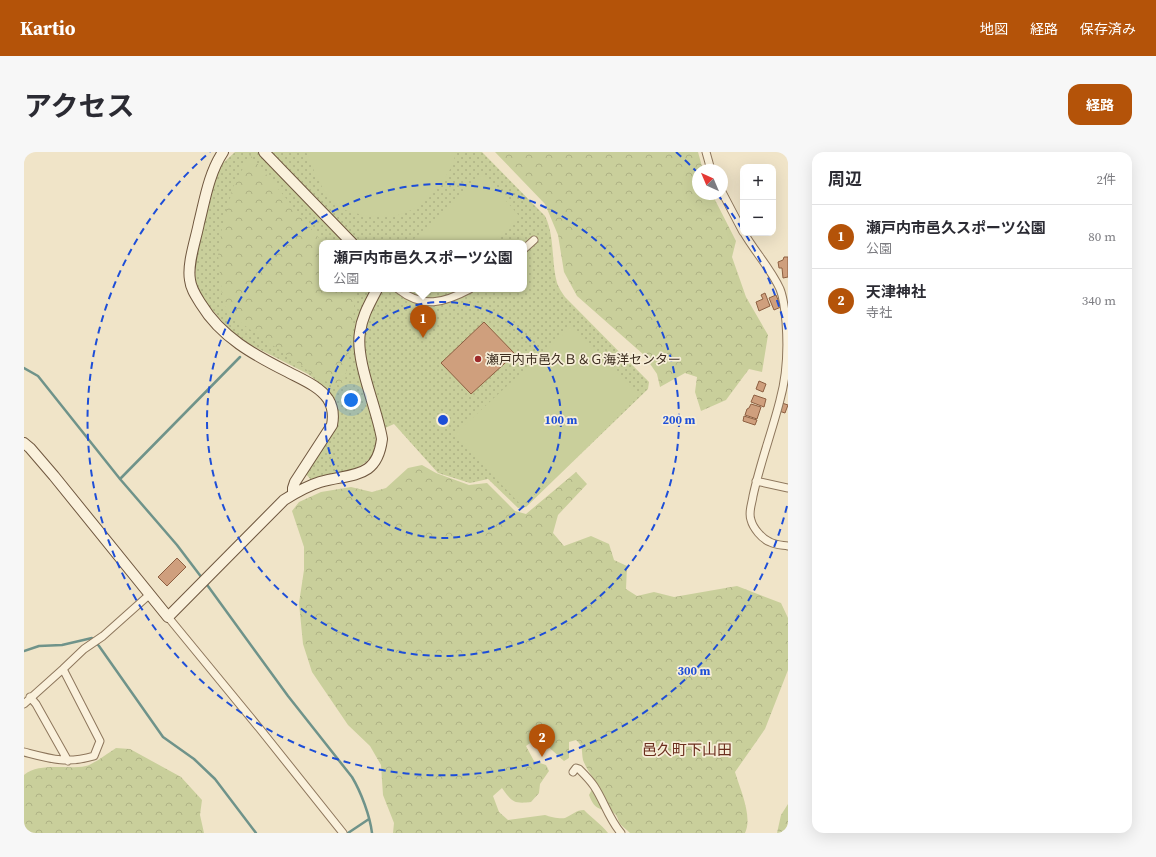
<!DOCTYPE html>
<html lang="ja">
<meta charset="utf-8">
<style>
body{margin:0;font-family:"Source Serif 4","Noto Sans JP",serif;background:#f7f7f7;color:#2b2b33}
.controls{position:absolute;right:12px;top:12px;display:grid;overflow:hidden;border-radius:8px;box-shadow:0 4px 16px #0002}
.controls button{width:36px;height:36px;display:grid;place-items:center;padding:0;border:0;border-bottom:1px solid #e1e1e2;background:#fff;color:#2b2b33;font:20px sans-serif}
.compass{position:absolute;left:668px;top:12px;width:36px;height:36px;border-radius:50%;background:#fff;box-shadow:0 4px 16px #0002;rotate:316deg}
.you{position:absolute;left:327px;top:248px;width:14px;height:14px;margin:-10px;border:3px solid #fff;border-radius:50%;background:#1a73e8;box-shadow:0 0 0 6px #1a73e833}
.badge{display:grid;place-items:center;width:26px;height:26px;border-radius:50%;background:#b45309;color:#fff;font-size:13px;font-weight:700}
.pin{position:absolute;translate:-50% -33px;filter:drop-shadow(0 1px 2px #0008)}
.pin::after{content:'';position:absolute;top:21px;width:14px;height:12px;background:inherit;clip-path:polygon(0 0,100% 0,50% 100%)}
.popup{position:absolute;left:295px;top:88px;width:208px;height:52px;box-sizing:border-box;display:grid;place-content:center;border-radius:8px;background:#fff;filter:drop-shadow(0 1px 3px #0005);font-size:13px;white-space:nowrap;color:#7c7c81}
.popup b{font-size:15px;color:#2b2b33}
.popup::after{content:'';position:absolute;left:50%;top:100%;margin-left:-8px;border:8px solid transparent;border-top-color:#fff}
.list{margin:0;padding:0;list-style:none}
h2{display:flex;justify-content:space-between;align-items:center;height:52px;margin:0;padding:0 16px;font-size:17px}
h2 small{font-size:13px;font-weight:400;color:#7c7c81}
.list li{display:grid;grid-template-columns:26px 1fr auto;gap:12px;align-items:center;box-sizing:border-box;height:64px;padding:0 16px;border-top:1px solid #e1e1e2}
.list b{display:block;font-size:15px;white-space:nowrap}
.list p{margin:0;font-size:13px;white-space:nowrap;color:#7c7c81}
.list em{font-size:13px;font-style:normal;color:#7c7c81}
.map{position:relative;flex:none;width:764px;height:681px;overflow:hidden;border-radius:12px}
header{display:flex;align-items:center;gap:24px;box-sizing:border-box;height:56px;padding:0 20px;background:#b45309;color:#fff}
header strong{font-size:19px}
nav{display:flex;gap:22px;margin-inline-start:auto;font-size:14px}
.intro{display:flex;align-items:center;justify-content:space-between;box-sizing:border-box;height:96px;padding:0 24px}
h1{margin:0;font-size:28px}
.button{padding:10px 18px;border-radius:12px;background:#b45309;color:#fff;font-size:14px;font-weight:700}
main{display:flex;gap:24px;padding:0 24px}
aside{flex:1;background:#fff;border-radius:12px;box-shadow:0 4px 16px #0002}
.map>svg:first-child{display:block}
.green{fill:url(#green-dots);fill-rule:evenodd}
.forest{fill:url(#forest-crowns)}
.pitch{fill:#c9cf9b}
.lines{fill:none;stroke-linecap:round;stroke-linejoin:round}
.stream{stroke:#6f938a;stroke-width:2.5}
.building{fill:#cf9f7d;stroke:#8d5f41}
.street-casing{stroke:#8d765c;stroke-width:9}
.secondary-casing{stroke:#6f573f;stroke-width:12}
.street{stroke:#faf1dc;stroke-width:7}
.secondary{stroke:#faf1dc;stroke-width:10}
.ring{fill:none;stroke:#1d4ed8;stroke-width:2;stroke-dasharray:7 5}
.poi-dot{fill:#9e2a2b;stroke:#f7eed8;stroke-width:1.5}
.labels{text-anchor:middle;stroke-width:3.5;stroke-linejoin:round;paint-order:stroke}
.poi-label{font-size:13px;fill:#3d2e20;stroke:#f7eed8;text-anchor:start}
.quarter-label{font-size:15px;fill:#6b2e1e;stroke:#f7eed8}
.centre{fill:#1d4ed8;stroke:#f7eed8;stroke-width:2}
.ring-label{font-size:12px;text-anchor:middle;font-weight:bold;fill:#1d4ed8;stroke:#f7eed8;stroke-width:3.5;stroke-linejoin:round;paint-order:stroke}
</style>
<header>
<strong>Kartio</strong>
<nav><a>地図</a><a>経路</a><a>保存済み</a></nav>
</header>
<div class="intro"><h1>アクセス</h1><a class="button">経路</a></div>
<main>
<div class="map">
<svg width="764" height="681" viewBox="0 0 764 681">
<defs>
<pattern id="green-dots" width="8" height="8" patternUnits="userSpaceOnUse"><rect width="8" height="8" fill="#c9cf9b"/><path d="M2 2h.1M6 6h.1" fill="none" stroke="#aeb285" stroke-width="1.8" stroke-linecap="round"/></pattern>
<pattern id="forest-crowns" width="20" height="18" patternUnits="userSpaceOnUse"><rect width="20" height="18" fill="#c9cf9b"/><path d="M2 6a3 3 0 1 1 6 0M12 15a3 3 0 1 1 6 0" fill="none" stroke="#aeb285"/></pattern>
</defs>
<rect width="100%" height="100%" fill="#f0e4c8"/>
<path class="green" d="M211 0H458L521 64C531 84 527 109 533 131 535 136 538 141 541 145L625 230 624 237 502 355 494 356 464 327 446 331 414 321 370 272 352 280C352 287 352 294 349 301 342 319 304 324 287 328L282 322 313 273 314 263 311 250 298 233 284 222 227 193 206 178 184 153 171 131 172 109 189 30 198 12ZM298 91H500V137H298Z"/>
<path class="forest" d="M471 0H674L679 18H674V42H688L712 89 708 105 722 145 744 183 738 220 725 217 702 248 677 259 671 240 673 225 661 221 636 235 633 222 620 203 553 144 540 120 534 83 521 52Z
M226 3 299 91H298V137H328L331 141 329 172 320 235 294 227 273 210 228 179 211 166 199 152 194 102 198 76 209 35Z
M398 313 412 321 445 333 463 331 491 359 502 362 552 320 563 332 534 363 529 381 540 394 567 384 585 392 590 408 603 414 602 437 613 444 630 440 650 445 713 434 757 451 764 466V518L741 577 711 620C716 637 729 665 721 681H606C603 678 599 675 596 672 594 669 594 666 592 663 583 653 573 665 565 643L572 630C567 623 562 616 559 608 557 599 560 595 552 588L545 590V606L540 609 518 589 512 587 502 594 510 609 522 613 525 619 516 632 515 641 507 650C490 652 488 650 478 636L469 644 475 660 484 668 521 663C526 665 536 667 541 666 548 663 552 658 560 658 568 666 577 672 584 681H369L370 671 359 643 357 613 346 594 324 573 288 520 279 492 275 451 280 418V395L268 359 275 350 297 340 327 335 348 340 362 336 384 316Z
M92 596 106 597 157 625 178 648 176 663 180 681H0V623C16 610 43 618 62 614 70 612 84 601 92 596Z
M764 652V681H753L757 663Z"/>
<path class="pitch" d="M282 0H432C429 14 426 18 418 30 400 56 376 69 343 64 335 62 325 60 317 56 298 43 291 20 282 0Z
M459 22 496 65 467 91H392L389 88Z
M548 174 615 243 498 354 430 283Z"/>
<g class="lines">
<path class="stream" d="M0 216 14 224 96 327 153 393 178 426
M96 327 216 205
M181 430 264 544 328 625C337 640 346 664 348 681
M0 499 15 494 38 493 68 486 75 494 139 585 170 607 191 627 232 681
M324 681 345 667"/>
</g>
<path class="building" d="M760 105H764V125L759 126 758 116H755L754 110 759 108Z
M741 141 746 154 735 159 732 150 739 147 737 143Z
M752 143 757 155 750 158 745 146Z
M460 170 491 202 447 242 417 211Z
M735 229 742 232 739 240 732 237Z
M730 243 742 247 740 255 727 250Z
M758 251 764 253 761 261 755 259Z
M727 252 737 255 733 267 721 263 723 257 725 256Z
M720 264 733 268 731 273 719 269Z
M153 406 162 415 143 434 134 425Z"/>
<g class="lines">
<g class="street-casing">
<path id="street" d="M682 0 687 18
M698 40 719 80
M720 81C731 100 747 117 756 137 760 147 761 159 762 170 764 196 763 223 756 248 748 280 736 311 729 344 728 352 724 360 727 368 729 376 738 387 746 390 751 393 758 393 764 394
M500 97 510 88
M374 137C399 157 420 151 446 137
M732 329 764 336
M144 465 236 577 319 681
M6 545 12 552 44 609
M0 552 39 517 60 497 79 484 125 443
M0 600C27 607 42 612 70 604L76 589 39 517
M549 620 552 616 555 617C560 622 566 628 570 634 580 649 585 667 597 681"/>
</g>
<g class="secondary-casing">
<path id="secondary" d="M199 0C185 21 181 47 175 71 172 87 163 112 166 128 167 137 172 144 177 152 197 185 230 203 264 220 277 227 295 234 304 247 309 255 310 263 308 273L271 330 269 336V342
M240 0 328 91
M0 291 6 296 30 324 144 465 260 348C271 341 283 334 296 330 327 321 353 328 358 287 353 256 331 209 336 180 338 164 346 151 353 137"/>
</g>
<use href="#street" class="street"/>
<use href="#secondary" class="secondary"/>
</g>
<g class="ring">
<circle cx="419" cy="268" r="118"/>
<circle cx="419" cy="268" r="236"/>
<path d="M763 354A355 355 0 1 1 186 0M652 0A355 355 0 0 1 672 19M693 42A355 355 0 0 1 718 77M722 83A355 355 0 0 1 763 182"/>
</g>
<circle class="poi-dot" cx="454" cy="207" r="4"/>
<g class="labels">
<g class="poi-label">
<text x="462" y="212">瀬戸内市邑久Ｂ＆Ｇ海洋センター</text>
</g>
<g class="quarter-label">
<text x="663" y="603">邑久町下山田</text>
</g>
</g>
<circle cx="419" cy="268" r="6" class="centre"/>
<g class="ring-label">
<text x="537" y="272">100 m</text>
<text x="655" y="272">200 m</text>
<text x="670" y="523">300 m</text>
</g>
</svg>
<div class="controls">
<button>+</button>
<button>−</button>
</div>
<svg class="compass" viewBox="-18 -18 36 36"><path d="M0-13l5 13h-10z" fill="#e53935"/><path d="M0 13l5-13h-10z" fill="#7c7c81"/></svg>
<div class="you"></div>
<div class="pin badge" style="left:399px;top:186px">1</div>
<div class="popup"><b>瀬戸内市邑久スポーツ公園</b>公園</div>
<div class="pin badge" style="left:518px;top:605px">2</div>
</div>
<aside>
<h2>周辺<small>2件</small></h2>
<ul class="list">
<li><span class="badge">1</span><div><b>瀬戸内市邑久スポーツ公園</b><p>公園</p></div><em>80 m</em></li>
<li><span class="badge">2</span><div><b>天津神社</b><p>寺社</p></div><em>340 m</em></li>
</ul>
</aside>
</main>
